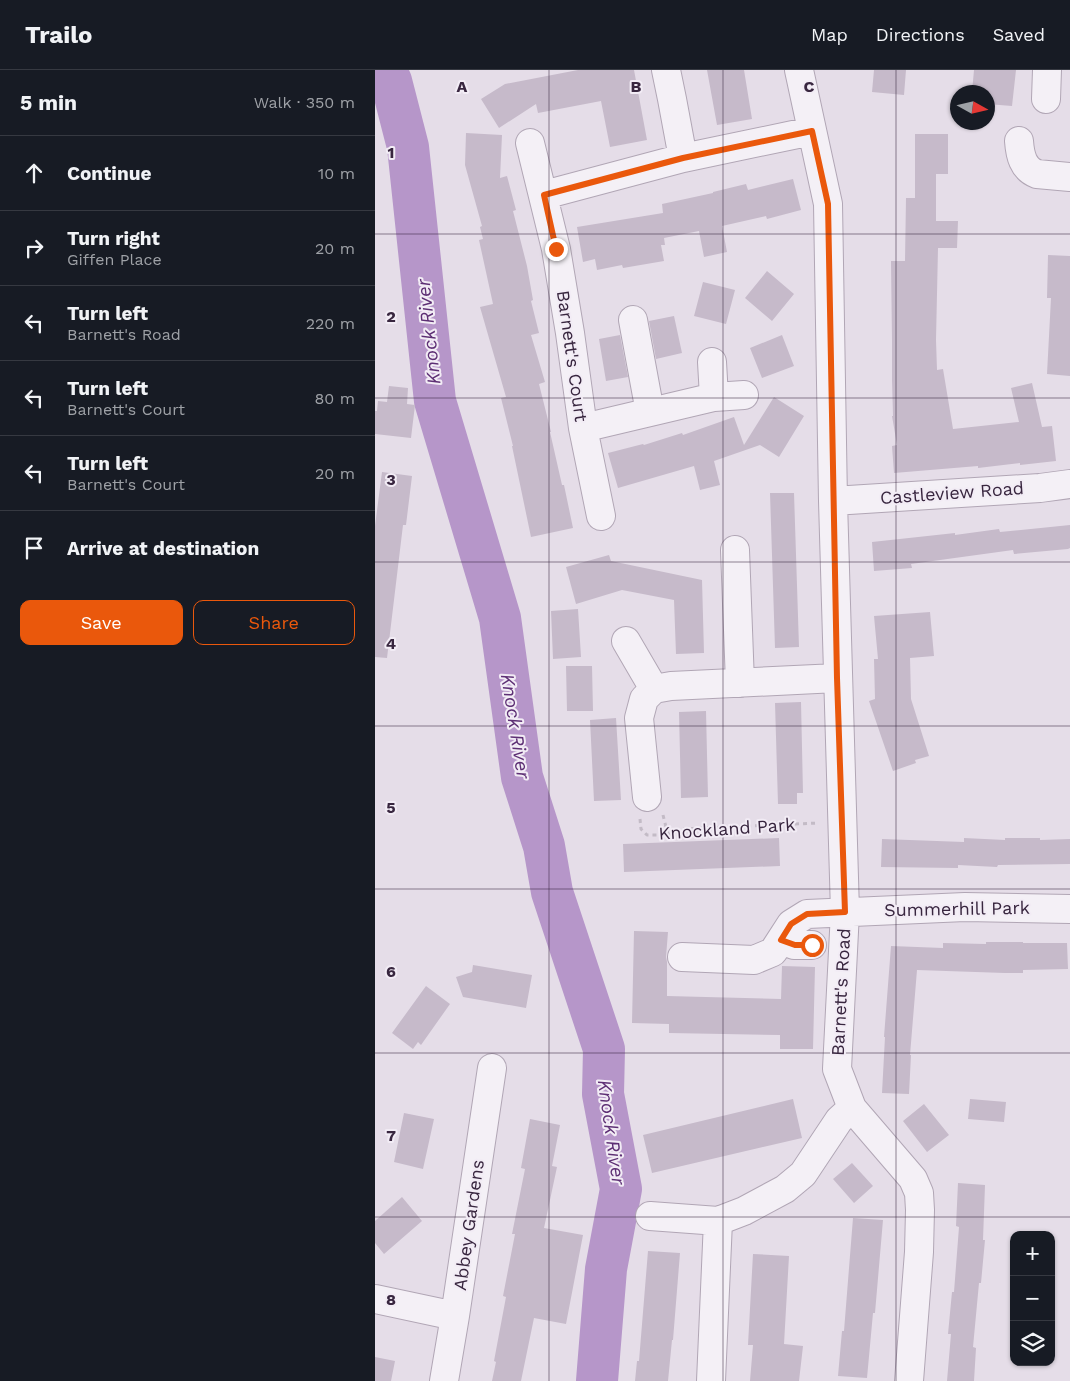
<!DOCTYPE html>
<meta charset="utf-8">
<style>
body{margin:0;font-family:"Work Sans",sans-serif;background:#242831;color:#f1f3f6}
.controls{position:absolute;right:15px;bottom:15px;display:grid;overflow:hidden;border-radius:10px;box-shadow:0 1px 4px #0004}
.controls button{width:45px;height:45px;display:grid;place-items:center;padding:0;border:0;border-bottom:1px solid #363941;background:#171b24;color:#f1f3f6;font:25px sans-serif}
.compass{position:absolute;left:575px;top:15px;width:45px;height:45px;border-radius:50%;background:#171b24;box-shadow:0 1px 4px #0004;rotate:98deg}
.stop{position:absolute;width:15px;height:15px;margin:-11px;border:4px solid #ea580c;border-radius:50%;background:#fff}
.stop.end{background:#ea580c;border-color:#fff;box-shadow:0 1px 5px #0008}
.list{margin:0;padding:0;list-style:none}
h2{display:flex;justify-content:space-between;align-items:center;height:65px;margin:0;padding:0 20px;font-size:21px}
h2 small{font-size:16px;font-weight:400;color:#9ea1a6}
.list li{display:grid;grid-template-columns:32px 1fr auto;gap:15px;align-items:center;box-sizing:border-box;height:75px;padding:0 20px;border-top:1px solid #363941}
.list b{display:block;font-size:19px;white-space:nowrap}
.list p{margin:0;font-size:16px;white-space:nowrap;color:#9ea1a6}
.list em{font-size:16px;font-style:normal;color:#9ea1a6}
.actions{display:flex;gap:10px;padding:15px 20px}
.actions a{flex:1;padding:11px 0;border:1px solid #ea580c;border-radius:10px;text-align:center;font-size:18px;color:#ea580c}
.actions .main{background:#ea580c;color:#fff}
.icon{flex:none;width:28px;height:28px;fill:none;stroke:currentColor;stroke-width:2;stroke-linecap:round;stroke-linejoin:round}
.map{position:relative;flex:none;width:695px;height:1311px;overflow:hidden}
header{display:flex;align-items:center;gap:30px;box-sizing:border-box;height:70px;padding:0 25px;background:#171b24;border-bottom:1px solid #363941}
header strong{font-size:24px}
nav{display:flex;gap:28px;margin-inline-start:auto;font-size:18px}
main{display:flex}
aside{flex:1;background:#171b24}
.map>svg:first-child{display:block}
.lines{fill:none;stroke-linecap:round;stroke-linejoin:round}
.river{stroke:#b696c9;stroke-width:42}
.building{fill:#c6baca}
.minor-casing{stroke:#b1a6b5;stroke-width:30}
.path{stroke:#c3bbc6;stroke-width:3;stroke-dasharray:4 4;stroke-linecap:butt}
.minor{stroke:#f4f0f6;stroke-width:28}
.route{stroke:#ea580c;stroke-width:6}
.grid{fill:none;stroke:#38263f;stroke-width:1;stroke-opacity:0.55}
.labels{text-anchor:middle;stroke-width:4;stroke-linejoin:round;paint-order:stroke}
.street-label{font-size:18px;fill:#38263f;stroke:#f2ecf5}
.water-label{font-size:19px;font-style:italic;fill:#5d2f74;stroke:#f2ecf5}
.grid-label{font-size:16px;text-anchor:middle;font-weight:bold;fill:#38263f;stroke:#f2ecf5;stroke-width:4;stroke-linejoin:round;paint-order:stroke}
</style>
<header>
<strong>Trailo</strong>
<nav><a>Map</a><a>Directions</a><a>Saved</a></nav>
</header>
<main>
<aside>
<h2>5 min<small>Walk · 350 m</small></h2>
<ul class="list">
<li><svg class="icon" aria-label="ahead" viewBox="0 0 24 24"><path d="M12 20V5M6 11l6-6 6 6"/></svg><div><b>Continue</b></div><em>10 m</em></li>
<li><svg class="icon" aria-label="right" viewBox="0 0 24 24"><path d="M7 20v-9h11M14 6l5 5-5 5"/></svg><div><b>Turn right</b><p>Giffen Place</p></div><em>20 m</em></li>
<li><svg class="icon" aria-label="left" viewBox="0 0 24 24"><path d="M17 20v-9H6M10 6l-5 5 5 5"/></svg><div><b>Turn left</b><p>Barnett's Road</p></div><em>220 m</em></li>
<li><svg class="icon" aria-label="left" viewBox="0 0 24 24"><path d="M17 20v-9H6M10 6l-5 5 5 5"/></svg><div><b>Turn left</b><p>Barnett's Court</p></div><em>80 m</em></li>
<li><svg class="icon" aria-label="left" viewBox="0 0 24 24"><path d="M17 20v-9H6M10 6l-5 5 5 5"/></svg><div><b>Turn left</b><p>Barnett's Court</p></div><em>20 m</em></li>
<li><svg class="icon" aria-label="arrive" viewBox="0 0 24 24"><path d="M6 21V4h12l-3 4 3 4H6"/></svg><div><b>Arrive at destination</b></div></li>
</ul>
<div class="actions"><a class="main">Save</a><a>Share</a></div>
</aside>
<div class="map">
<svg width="695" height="1311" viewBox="0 0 695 1311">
<rect width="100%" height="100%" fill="#e5dde8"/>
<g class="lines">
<path class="river" d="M10 0 16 11 33 77 60 331 125 548 147 707 169 776 177 822 229 979 228 1024 246 1119 231 1199 222 1311"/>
</g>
<path class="building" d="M203 0H259L272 70 235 77 226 31 163 43 161 34 124 58 106 29 130 14Z
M332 0H369L377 49 342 55Z
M499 0H531L529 25 497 22Z
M599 0H641L637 36 612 34V22H597Z
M91 63 127 65 125 108 132 106 141 140 138 141 152 196 158 230 156 231 164 263 156 265 170 312 164 314 176 362H175L187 415H189L198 458 156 467 137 376H138L126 328 131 327 105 237 118 234 104 170 108 169 105 157 107 156 90 95Z
M540 64H573V104H561V151H583L582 178H563L561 270 562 300 568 299 578 359 644 352 636 318 657 313 667 357 677 356 681 391 645 395V393L603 398V396L519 403 517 376 522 375 517 346H518L517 310V270L516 191H530L531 128H540Z
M418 109 426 140 392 149 391 146 347 156 352 182 329 187 324 161 289 168 290 175H286L289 191 248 198 247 195 222 200 220 189 208 192 202 157 288 143 287 134 338 123V122L371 114 373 120Z
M673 185 695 186V306L672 304 676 228H672Z
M392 201 419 224 397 251 370 228Z
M328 212 360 220 351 254 319 246Z
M299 246 307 283 281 289 274 251Z
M245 265 253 307 231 311 224 269Z
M407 265 419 296 387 308 375 278Z
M14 316 33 318 32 334 40 335 36 368 0 364V341H2L3 331 12 332Z
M399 327 429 346 404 387 385 375 339 391 345 415 325 420 319 396 243 418 233 383 268 374 269 375 307 363 308 365 359 347 369 375Z
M7 402 37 406 31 455H28L12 588 0 587V456Z
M395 423H419L424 577 400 578Z
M695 455V478L693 479 639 484 638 480 536 494 537 498 499 501 497 472 580 463V465L624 459 625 462Z
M234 485 236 491 327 510 329 583 301 584 299 530 247 520 201 534 191 497Z
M203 539 206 587 178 589 176 541Z
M555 542 559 586 535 588 536 629 554 686 540 690 541 693 518 701 494 631 500 629 499 589H503L499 546Z
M191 596H217L218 641H192Z
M426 632 428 723H422V734H403L400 633Z
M331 641 333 727 306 728 304 642Z
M241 648 246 730 219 731 215 650Z
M404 768 405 796 249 802 248 774Z
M589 768 630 770V768H665V770L695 769V794L623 795 622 797 583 795V798L506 797 507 769 589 772Z
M259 861 293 862 291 887 292 892V926L406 929 407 896 440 897 438 979H405V965L294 963V954L257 953Z
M611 872H648V873H692L693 899 648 900V903H630L542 900 535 985H536L534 1024 507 1023 510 967H509L516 876 568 878V873L611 874Z
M98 895 157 905 151 938 88 927 81 907 97 902Z
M51 916 75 934 46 975 43 972 38 979 17 963Z
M418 1029 427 1068 277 1103 268 1065Z
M595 1029 631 1032 629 1052 593 1049Z
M549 1034 574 1065 552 1082 528 1051Z
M29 1043 59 1049 48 1099 19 1092Z
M155 1049 185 1055 177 1096 182 1097 169 1158 208 1165 191 1254 159 1248 146 1311H117L121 1292 119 1291 131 1227 128 1226 140 1164H137L150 1099 146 1098Z
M477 1093 498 1116 479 1133 458 1109Z
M583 1113 610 1115 608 1170H610L606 1213H604L598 1277 601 1278 599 1311H572L576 1264H573L577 1222H579L584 1157 581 1156Z
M27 1127 47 1151 9 1184 0 1173V1151Z
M478 1148 508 1150 500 1243H498L492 1308 463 1306 467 1261H469Z
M273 1181 305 1183 298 1270H297L293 1311H260L262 1291H264Z
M378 1184 414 1186 409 1274 428 1276 424 1311H375L378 1275H373Z
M0 1287 20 1291 16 1311H0Z"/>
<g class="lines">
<g class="minor-casing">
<path id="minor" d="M291 0 297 29 308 88
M424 0 453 134 458 431 470 842 462 999 477 1038 538 1109 544 1123 545 1140 544 1182 534 1311
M671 29 672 0
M644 71C645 85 648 99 662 104L695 107
M155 73 181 179 195 263 208 358 226 446
M169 125 308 88 437 61
M258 250 275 342
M337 292 339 327
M208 358 339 327 369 325
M458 431 665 418 695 414
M360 480 365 613
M251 571 279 619
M272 727 264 648 269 629 279 619 296 616 462 608
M406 870 419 875H437
M307 887 379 890 398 882 416 854 432 844 590 837 695 839
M275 1146 343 1151 369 1141 410 1119 428 1104 464 1050 477 1038
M0 1229 80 1246
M69 1311 80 1246 117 998
M336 1311 343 1151"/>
</g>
<path class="path" d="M288 745 293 765
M265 749 266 759 272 765H293L306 759 444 753"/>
<use href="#minor" class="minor"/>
</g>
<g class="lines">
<path class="route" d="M181 179 169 125 308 88 437 61 453 134 462 608 470 842 432 844 416 854 406 870 420 875H437"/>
</g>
<path class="grid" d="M174 0V1311M348 0V1311M521 0V1311M0 164H695M0 328H695M0 492H695M0 656H695M0 819H695M0 983H695M0 1147H695"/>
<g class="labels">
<g class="street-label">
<text transform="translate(197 286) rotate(82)" y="6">Barnett's Court</text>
<text transform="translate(577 423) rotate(-4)" y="6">Castleview Road</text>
<text transform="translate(352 759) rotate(-4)" y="6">Knockland Park</text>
<text transform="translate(582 839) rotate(-1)" y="6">Summerhill Park</text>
<text transform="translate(466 922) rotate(-87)" y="6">Barnett's Road</text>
<text transform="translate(94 1155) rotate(-82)" y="6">Abbey Gardens</text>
</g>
<g class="water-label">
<text transform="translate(53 262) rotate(-96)" y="7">Knock River</text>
<text transform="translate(141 656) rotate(81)" y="7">Knock River</text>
<text transform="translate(237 1062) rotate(82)" y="7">Knock River</text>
</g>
</g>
<g class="grid-label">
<text x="87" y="22">A</text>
<text x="261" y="22">B</text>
<text x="434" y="22">C</text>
<text x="16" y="88">1</text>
<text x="16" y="252">2</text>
<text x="16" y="415">3</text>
<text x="16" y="579">4</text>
<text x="16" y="743">5</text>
<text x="16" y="907">6</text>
<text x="16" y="1071">7</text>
<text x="16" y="1235">8</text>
</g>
</svg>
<div class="controls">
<button>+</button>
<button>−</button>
<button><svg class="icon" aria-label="layers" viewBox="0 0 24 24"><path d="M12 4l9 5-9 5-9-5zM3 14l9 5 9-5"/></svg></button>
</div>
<svg class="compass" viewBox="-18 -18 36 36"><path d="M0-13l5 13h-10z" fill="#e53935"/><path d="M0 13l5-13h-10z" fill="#9ea1a6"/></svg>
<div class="stop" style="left:437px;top:875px"></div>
<div class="stop end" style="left:181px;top:179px"></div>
</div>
</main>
